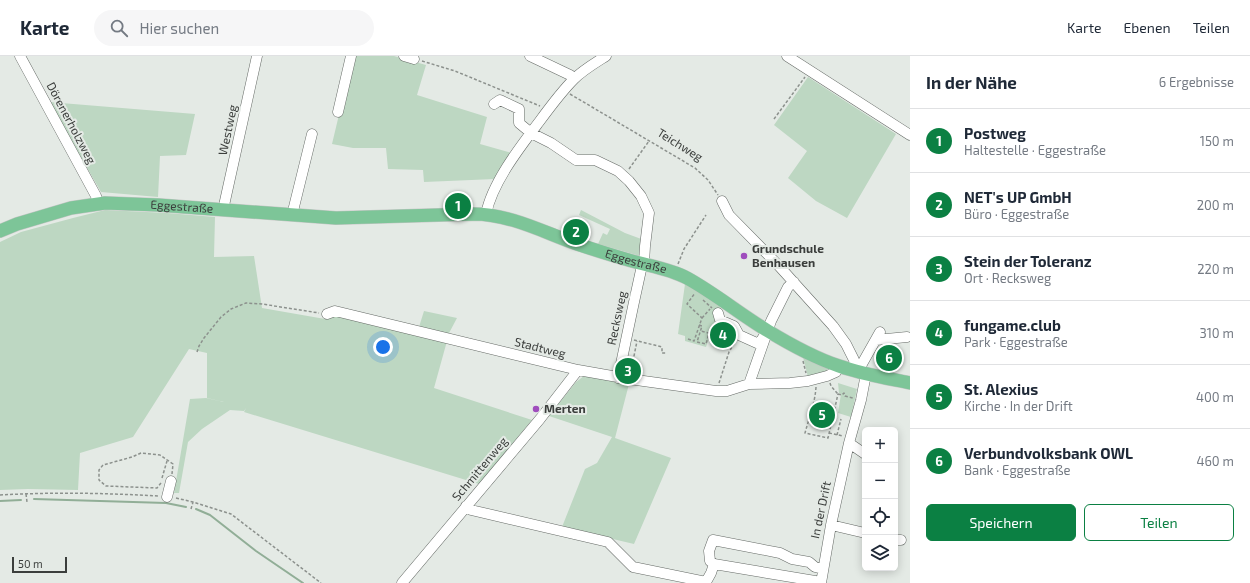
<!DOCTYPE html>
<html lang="de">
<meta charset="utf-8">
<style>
body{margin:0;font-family:"Exo 2",sans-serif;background:#f6f6f7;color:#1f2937}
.controls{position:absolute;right:12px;bottom:12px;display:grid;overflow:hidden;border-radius:6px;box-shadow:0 2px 10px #0003}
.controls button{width:36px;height:36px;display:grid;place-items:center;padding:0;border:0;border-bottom:1px solid #e0e1e3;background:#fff;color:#1f2937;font:20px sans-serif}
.scale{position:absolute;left:12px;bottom:10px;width:55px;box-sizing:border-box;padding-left:4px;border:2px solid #3b3e3c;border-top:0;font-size:11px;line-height:14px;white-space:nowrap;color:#3b3e3c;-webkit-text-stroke:3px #e4eae5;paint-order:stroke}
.you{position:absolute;left:383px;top:291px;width:14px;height:14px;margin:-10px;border:3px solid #fff;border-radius:50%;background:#1a73e8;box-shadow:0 0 0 6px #1a73e833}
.badge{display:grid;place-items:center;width:26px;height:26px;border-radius:50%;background:#0b8043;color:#fff;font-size:13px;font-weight:700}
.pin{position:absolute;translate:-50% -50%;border:2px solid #fff;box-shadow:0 1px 4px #0006}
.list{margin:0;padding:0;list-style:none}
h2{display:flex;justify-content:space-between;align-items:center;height:52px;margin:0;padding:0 16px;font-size:17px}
h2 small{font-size:13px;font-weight:400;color:#747a83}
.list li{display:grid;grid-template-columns:26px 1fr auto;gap:12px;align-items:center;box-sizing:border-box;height:64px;padding:0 16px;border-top:1px solid #e0e1e3}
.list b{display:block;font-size:15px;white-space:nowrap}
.list p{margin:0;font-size:13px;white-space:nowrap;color:#747a83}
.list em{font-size:13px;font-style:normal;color:#747a83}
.actions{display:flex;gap:8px;padding:12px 16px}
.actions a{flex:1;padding:9px 0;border:1px solid #0b8043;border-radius:6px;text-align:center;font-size:14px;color:#0b8043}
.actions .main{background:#0b8043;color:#fff}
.icon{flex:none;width:22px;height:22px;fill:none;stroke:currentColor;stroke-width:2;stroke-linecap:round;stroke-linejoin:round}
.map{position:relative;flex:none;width:910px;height:527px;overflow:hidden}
header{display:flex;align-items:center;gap:24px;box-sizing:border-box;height:56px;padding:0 20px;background:#fff;border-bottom:1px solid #e0e1e3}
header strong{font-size:19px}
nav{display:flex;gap:22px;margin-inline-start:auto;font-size:14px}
.search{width:280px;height:36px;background:#f6f6f7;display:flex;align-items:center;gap:10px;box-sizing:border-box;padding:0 14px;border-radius:22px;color:#747a83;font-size:15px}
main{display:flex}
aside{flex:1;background:#fff}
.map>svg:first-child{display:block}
.green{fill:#bdd7c2}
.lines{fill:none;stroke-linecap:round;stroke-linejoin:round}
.stream{stroke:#91ae97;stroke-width:2}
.minor-casing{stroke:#656a66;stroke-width:11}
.major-casing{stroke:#c4c5c4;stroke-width:14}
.path{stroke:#8c918d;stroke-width:1.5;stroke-dasharray:3 2;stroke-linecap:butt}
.minor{stroke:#fff;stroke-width:10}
.major{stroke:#7dc598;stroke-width:13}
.poi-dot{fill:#9f4dbd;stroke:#e4eae5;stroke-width:1.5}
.labels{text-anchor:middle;stroke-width:4;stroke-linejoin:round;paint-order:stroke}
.street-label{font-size:12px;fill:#3b3e3c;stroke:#e4eae5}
.poi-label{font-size:12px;font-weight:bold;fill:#3b3e3c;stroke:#e4eae5;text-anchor:start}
</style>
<header>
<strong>Karte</strong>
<div class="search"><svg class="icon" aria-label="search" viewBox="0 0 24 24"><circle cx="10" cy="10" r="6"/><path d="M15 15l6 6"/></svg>Hier suchen</div>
<nav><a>Karte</a><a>Ebenen</a><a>Teilen</a></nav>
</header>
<main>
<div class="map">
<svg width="910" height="527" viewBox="0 0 910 527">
<rect width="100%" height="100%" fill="#e4eae5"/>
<path class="green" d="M353 0H394L426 9 417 39 487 61 480 88 512 97 495 123 424 126 423 114 388 113 386 92H353L332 88Z
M808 21 896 78 847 162 816 145 788 122 807 95 774 69Z
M49 46 195 58 186 99 160 100 158 141 101 136Z
M105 154 167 157 215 161 214 201 254 200 262 252 325 263 336 260 447 285 434 332 532 364 479 428 244 356 246 352 244 355 230 354 202 373 188 386 179 437H174L190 343 206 342 224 346 207 342V297L189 293 133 381 80 397 78 434 28 433 0 434V186L21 176 73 162Z
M581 154 625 177 644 184 640 200 598 188 603 177 607 179 610 173 579 159Z
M685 228 699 235 720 251 706 291 685 285V280L678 278Z
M424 255 457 262 448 279 419 271Z
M803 301 827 311V315L808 321Z
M584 320 629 328 615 382 671 402 634 488 562 471 585 413 597 407 612 381 549 360 576 326Z
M838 327 857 333 851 361 838 357 841 338 839 337Z"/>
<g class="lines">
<path class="stream" d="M34 443 166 447 186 451
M0 445 21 444
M196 453 210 459 256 495 303 527"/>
<g class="minor-casing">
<path id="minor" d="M20 0 96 140 98 147
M404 0 414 3
M530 0 570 19 574 22
M787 0 910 79
M494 48 500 44 519 53V67L531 77 551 87 576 104H595L618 115 629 125 641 140 649 157 645 190 644 208 641 214 634 246 618 322
M338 56 351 0
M722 145 729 159 779 210 833 270 846 288 854 304 856 315
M223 154 257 0
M486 158C492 127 520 91 539 66 550 51 561 36 574 23 583 14 595 7 606 0
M292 159 312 78
M718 257 720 264 734 270 739 279 759 288 764 280
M327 258 335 255 578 314 629 323 716 335H727L749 328 790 327 808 325 827 320 836 316 839 310
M876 284 907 281
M858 315 880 276
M749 328 771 265 788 231 794 226
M849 387 865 398
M167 441 171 425
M466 450 471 454 608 486 633 511 706 526 711 517 714 508 821 526
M831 469 865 477
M895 484H901
M714 508 710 505 709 495 713 484 780 497 792 503 809 506 815 511 823 513
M402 527 540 363 578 314
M821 527 831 469 849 387 861 344 866 318"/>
</g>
<g class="major-casing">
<g id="major">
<path id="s1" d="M0 175 17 168 71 152 105 147 158 149 336 162 473 158C510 158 543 176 577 188 595 194 614 200 632 205 650 210 671 213 687 222 716 238 741 259 768 275 791 289 815 302 839 310 862 318 886 322 910 327"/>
</g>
</g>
<path class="path" d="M422 5 455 15 540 50
M570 38 695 112 708 124 718 139
M774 63 805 21
M629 113 649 85
M678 208 684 193 706 159
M703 244 712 252
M702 262 710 253
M699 269 702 270 697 286 706 288 709 277 701 275
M711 282 716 270
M688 283 694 285 702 262 687 248 695 237
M634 284 662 291V297H666
M197 296 199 290 204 282 221 261 231 253 246 247 262 248 319 257
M803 305 806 317
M631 315 637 285
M719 327 729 296 735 286
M830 327 831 330 838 338
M816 331C815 347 809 362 805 377L828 382 838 338
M838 338 842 339 844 337 845 340 853 342
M833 361 838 362
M829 377 843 380
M837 379 841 363
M162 422 167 405
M161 427 157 432 106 430 99 424V414L103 409 132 401 141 397 160 399 173 408 172 418
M26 438 27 446
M0 439C53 436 105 437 158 440
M176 442 193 446 231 458 321 527
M191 453 193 446"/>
<use href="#minor" class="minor"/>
<use href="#major" class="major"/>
</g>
<g class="poi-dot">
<circle cx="744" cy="200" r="4"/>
<circle cx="536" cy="353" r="4"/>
</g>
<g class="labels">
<g class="street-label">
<text transform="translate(71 67) rotate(62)" y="4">Dörenerholzweg</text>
<text transform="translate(228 74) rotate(-78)" y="4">Westweg</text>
<text transform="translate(680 89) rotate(32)" y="4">Teichweg</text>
<text dy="4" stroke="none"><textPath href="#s1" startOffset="186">Eggestraße</textPath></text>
<text dy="4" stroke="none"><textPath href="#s1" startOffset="648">Eggestraße</textPath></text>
<text transform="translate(617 262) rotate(-78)" y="4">Recksweg</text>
<text transform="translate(540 292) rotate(14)" y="4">Stadtweg</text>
<text transform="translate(480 413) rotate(-50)" y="4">Schmittenweg</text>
<text transform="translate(821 454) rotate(-78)" y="4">In der Drift</text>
</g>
<g class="poi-label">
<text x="752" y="197">Grundschule<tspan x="752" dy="14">Benhausen</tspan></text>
<text x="544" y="357">Merten</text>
</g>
</g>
</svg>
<div class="controls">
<button>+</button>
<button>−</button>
<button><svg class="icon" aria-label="locate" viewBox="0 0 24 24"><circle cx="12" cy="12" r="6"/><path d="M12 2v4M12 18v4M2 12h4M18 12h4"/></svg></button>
<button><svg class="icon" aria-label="layers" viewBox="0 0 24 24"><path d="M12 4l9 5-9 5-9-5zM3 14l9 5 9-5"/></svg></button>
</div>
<div class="scale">50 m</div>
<div class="you"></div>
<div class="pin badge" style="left:458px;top:150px">1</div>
<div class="pin badge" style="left:576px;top:176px">2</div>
<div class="pin badge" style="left:628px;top:315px">3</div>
<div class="pin badge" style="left:723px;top:279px">4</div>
<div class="pin badge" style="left:822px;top:359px">5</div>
<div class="pin badge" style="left:889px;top:302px">6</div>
</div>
<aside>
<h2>In der Nähe<small>6 Ergebnisse</small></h2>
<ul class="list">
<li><span class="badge">1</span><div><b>Postweg</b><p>Haltestelle · Eggestraße</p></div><em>150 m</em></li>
<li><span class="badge">2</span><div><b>NET's UP GmbH</b><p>Büro · Eggestraße</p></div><em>200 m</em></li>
<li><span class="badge">3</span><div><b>Stein der Toleranz</b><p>Ort · Recksweg</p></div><em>220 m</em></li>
<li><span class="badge">4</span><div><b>fungame.club</b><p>Park · Eggestraße</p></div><em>310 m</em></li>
<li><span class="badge">5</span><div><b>St. Alexius</b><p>Kirche · In der Drift</p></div><em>400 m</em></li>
<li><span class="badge">6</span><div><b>Verbundvolksbank OWL</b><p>Bank · Eggestraße</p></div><em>460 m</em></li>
</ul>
<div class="actions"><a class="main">Speichern</a><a>Teilen</a></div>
</aside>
</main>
